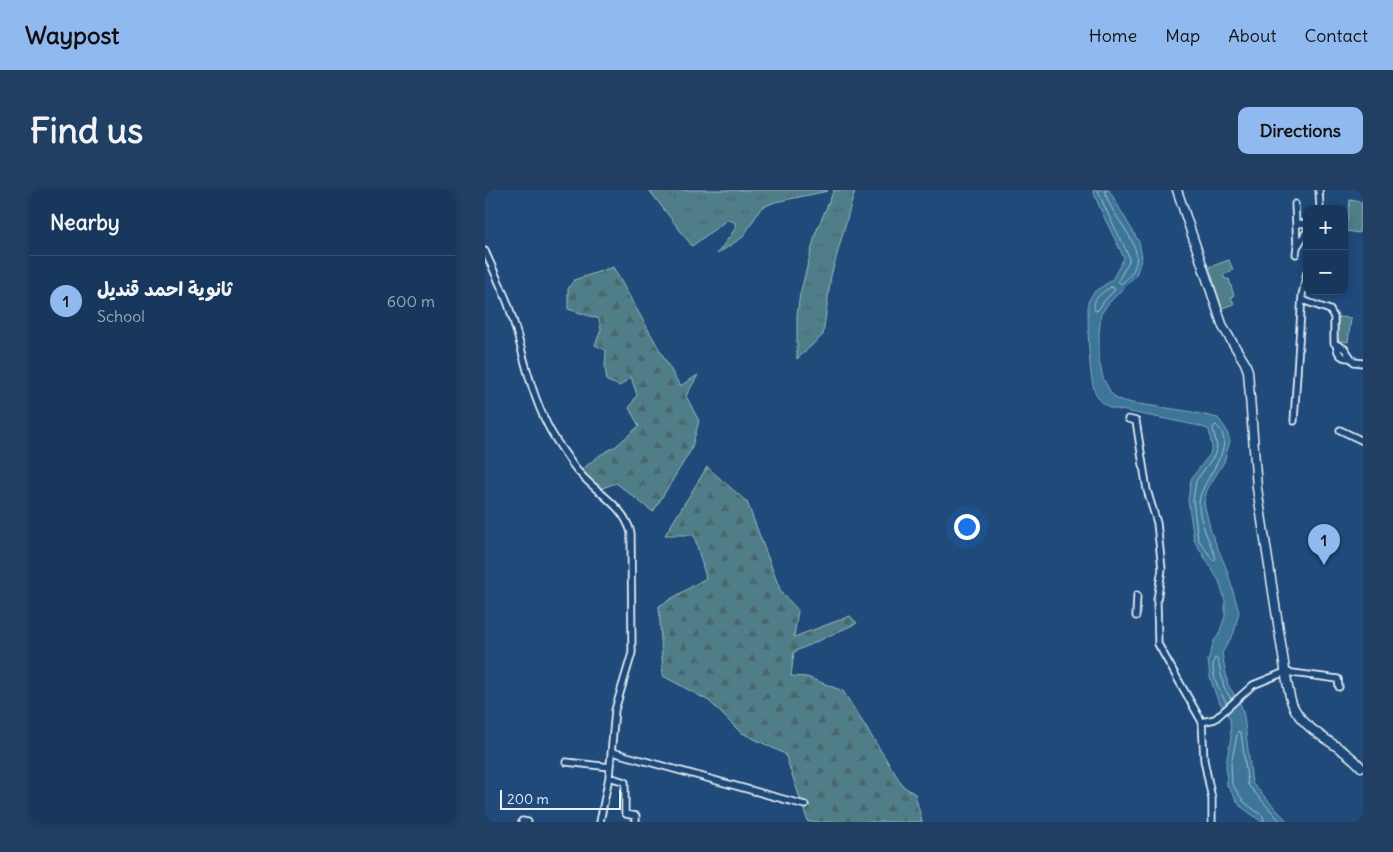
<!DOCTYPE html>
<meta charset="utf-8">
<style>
body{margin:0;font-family:Delius,"Playpen Sans Arabic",sans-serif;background:#203f62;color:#f1f3f6}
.controls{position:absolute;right:15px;top:15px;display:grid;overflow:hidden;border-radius:10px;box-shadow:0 2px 8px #0003}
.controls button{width:45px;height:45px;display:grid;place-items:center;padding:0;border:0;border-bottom:1px solid #365272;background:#17385c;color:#f1f3f6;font:25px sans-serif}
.scale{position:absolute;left:15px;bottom:12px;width:121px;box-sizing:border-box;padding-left:5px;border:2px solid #e8f1f8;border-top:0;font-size:14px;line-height:18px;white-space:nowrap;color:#e8f1f8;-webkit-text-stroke:4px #1f4a7a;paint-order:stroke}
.you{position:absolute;left:481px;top:336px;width:18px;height:18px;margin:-12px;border:4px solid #fff;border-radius:50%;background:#1a73e8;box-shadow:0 0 0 8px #1a73e833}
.badge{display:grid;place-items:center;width:32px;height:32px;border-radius:50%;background:#90b9f0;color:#111;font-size:16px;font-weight:700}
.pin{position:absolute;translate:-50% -41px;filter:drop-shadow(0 1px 2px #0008)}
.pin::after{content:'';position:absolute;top:26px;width:18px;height:15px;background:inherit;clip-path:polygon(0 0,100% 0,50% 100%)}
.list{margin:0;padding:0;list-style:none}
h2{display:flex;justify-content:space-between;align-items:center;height:65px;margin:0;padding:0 20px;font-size:21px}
h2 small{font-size:16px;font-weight:400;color:#9eacbb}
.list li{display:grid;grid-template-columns:32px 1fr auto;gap:15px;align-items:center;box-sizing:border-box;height:90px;padding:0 20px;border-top:1px solid #365272}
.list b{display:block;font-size:19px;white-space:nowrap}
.list p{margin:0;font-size:16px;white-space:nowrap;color:#9eacbb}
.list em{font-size:16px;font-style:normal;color:#9eacbb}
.map{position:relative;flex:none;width:878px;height:632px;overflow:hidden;border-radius:10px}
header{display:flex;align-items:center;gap:30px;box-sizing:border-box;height:70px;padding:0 25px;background:#90b9f0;color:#111}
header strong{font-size:24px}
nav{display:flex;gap:28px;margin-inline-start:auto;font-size:18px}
.intro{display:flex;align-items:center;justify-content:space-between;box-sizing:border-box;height:120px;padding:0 30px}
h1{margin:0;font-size:35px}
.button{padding:12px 22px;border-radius:10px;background:#90b9f0;color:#111;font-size:18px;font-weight:700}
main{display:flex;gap:30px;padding:0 30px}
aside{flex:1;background:#17385c;border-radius:10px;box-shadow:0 2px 8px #0003}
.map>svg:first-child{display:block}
.grass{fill:url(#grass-tufts);stroke:#9cb8c0}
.forest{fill:url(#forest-firs);stroke:#9cb8c0}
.pitch{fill:#507e88;stroke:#9cb8c0}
.water{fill:#3e7698;stroke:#82a7be}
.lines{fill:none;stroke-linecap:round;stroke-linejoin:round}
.shore{stroke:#a4c0d2;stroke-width:1}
.minor-casing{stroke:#e8f1f8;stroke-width:9}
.major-casing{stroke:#e8f1f8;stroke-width:11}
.minor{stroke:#1f4a7a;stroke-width:5.5}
.major{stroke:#1f4a7a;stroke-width:8}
</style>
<header>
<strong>Waypost</strong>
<nav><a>Home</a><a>Map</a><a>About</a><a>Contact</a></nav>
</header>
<div class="intro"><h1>Find us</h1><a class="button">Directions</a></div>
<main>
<aside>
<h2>Nearby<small></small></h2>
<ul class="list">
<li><span class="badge">1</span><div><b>ثانوية احمد قنديل</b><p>School</p></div><em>600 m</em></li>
</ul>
</aside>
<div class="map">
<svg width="878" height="632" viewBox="0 0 878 632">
<defs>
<pattern id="grass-tufts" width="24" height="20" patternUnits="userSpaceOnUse" patternTransform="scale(1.25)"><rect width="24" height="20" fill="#507e88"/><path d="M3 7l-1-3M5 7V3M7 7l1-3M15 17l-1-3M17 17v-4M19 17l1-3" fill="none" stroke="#4c666c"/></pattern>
<pattern id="forest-firs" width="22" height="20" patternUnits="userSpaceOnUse" patternTransform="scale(1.25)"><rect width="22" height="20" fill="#507e88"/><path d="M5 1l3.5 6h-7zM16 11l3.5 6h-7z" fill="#4c666c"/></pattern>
</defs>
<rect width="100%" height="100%" fill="#1f4a7a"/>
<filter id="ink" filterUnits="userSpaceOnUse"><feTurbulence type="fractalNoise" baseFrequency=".02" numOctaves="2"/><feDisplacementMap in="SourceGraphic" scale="10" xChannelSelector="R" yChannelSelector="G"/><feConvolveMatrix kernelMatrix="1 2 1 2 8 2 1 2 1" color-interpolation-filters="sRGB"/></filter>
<g filter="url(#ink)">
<path class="grass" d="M164 0H341L343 1 290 12 276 18 258 47 232 64 250 39V32L242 30 207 56Z
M349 0H370L346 86 338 145 312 169V124L315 104 331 42Z"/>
<path class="forest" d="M128 77 195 196 213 185 201 206 214 231 206 260 168 322 131 293 112 300 95 281 115 265 131 256 154 236 144 218 152 205 146 187 135 196 122 191 120 177 121 160 110 155 116 140 114 129 83 119V99L89 90Z
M222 277 262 312 296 402 313 420 309 447 365 426 372 433 309 462 306 486 322 487 358 501 418 596 430 604 437 632H323L300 564 255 542 224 511 178 486 174 416 221 388 209 345H180Z"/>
<path class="pitch" d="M865 10 877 12 874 43 861 41Z
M744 70 748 80 738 85 740 89H744L749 106 746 107 749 114 737 118 724 77Z
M853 127 866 128 863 152 851 151Z"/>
<path class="water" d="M608 0H624L654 52 657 67 651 85 623 114 616 124 614 143V170L618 188 626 203 632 209 647 213 702 221 733 228 741 239 745 251 739 272 722 300 719 313 726 342 742 380 754 422 749 443 737 463 743 495 756 515 759 526 767 593 803 632H777L755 616 742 595 741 574 746 547 745 529 732 508 725 487 723 470 729 451 734 444 740 426V411L734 391 709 350 703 310 706 289 725 264 727 257 724 240 715 236 626 218C619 214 613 210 610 202 603 184 603 133 603 112L609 102 627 90 639 68C629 46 616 24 608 0Z"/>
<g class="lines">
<path class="shore" d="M613 0C621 23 634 44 644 67V71L633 91 636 94C677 62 624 32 620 0
M626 97 629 98V101L620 110 613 120 610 121C606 108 617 103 626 97Z
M731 235C756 256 715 289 714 313 713 329 725 353 731 368L729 371 713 349 708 310 711 291 729 266 732 257 728 238Z
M742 513C734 502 724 481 730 468L733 470 739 497 746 509
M779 632 778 626 759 612 747 594 746 574 753 541 756 543 763 595 796 632"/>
<g class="minor-casing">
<path id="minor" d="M834 0 835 19
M810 14 812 57
M811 33 822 34
M0 61C8 79 16 96 23 114 37 154 43 198 63 236 70 250 79 262 88 275 106 301 138 312 146 343L147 463 130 520 124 587 115 632
M811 64 812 57 822 41
M817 110 845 120 849 127V153L860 159 869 172 878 173
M851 154C852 163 856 169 866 168
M643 229 651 231 662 300 672 333 677 379 672 410 673 454 717 532 719 570 727 609V632
M809 231 817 105 822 82
M855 240 878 251
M651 426 652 405
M717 532 730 529 768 495 800 482 853 489 854 497
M127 562 320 615
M81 572 125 577
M124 587 140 592V622L141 624 151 626V632
M37 631 43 632"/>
</g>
<g class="major-casing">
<path id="major" d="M692 0 738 137 760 173 763 181 772 298 801 486C803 496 804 507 808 516 822 545 857 554 876 577"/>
</g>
<use href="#minor" class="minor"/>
<use href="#major" class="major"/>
</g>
</g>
</svg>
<div class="controls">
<button>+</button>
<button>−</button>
</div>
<div class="scale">200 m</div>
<div class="you"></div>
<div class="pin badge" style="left:839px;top:375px">1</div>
</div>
</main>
